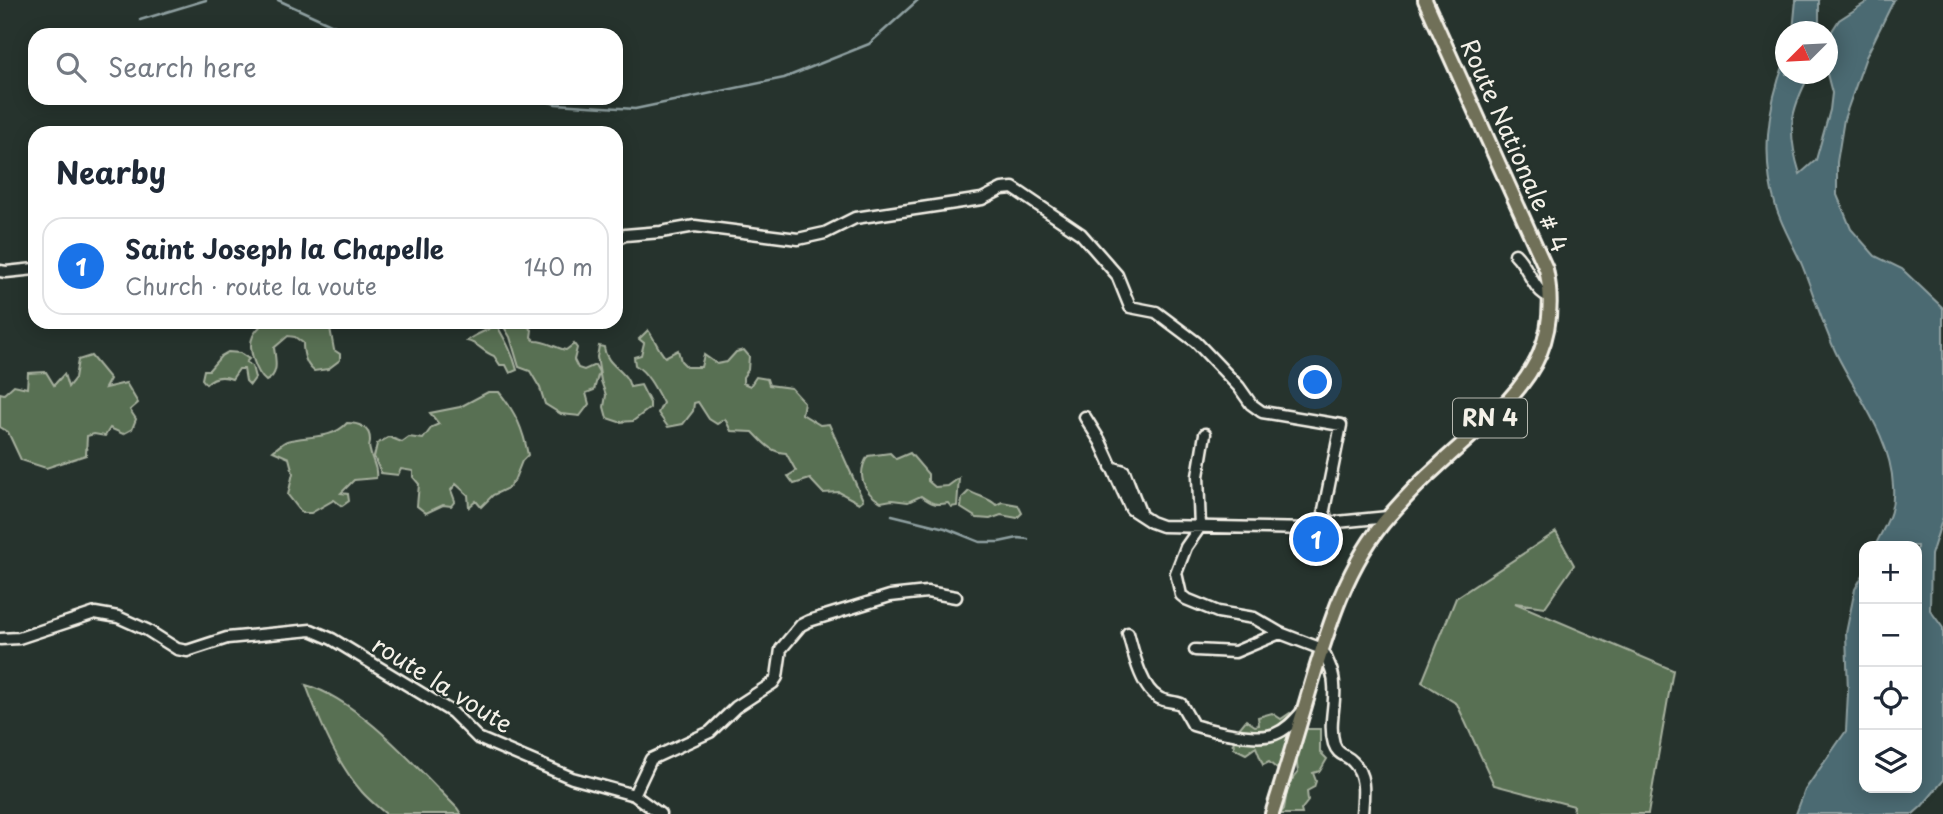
<!DOCTYPE html>
<meta charset="utf-8">
<style>
body{margin:0;font-family:"Playpen Sans",sans-serif;background:#f2f2f3;color:#1f2937}
.controls{position:absolute;right:21px;bottom:21px;display:grid;overflow:hidden;border-radius:14px;box-shadow:0 4px 18px #0003}
.controls button{width:63px;height:63px;display:grid;place-items:center;padding:0;border:0;border-bottom:2px solid #e0e1e3;background:#fff;color:#1f2937;font:35px sans-serif}
.compass{position:absolute;left:1775px;top:21px;width:63px;height:63px;border-radius:50%;background:#fff;box-shadow:0 4px 18px #0003;rotate:246deg}
.you{position:absolute;left:1316px;top:383px;width:24px;height:24px;margin:-18px;border:5px solid #fff;border-radius:50%;background:#1a73e8;box-shadow:0 0 0 10px #1a73e833}
.badge{display:grid;place-items:center;width:46px;height:46px;border-radius:50%;background:#1a73e8;color:#fff;font-size:23px;font-weight:700}
.pin{position:absolute;translate:-50% -50%;border:4px solid #fff;box-shadow:0 2px 7px #0006}
.list{margin:0;padding:0;list-style:none}
h2{display:flex;justify-content:space-between;align-items:center;height:91px;margin:0;padding:0 28px;font-size:30px}
h2 small{font-size:23px;font-weight:400;color:#747a83}
.list li{display:grid;grid-template-columns:46px 1fr auto;gap:21px;align-items:center;box-sizing:border-box;height:98px;margin:0 14px 14px;padding:0 14px;border:2px solid #e0e1e3;border-radius:21px}
.list b{display:block;font-size:26px;white-space:nowrap}
.list p{margin:0;font-size:23px;white-space:nowrap;color:#747a83}
.list em{font-size:23px;font-style:normal;color:#747a83}
.icon{flex:none;width:38px;height:38px;fill:none;stroke:currentColor;stroke-width:2;stroke-linecap:round;stroke-linejoin:round}
.map{position:relative;flex:none;width:1943px;height:814px;overflow:hidden}
.search{position:absolute;background:#fff;box-shadow:0 4px 18px #0003;left:28px;top:28px;width:595px;height:77px;display:flex;align-items:center;gap:18px;box-sizing:border-box;padding:0 24px;border-radius:21px;color:#747a83;font-size:26px}
.panel{position:absolute;background:#fff;box-shadow:0 4px 18px #0003;left:28px;top:126px;width:595px;height:203px;border-radius:21px}
.map>svg:first-child{display:block}
.green{fill:#596f53;stroke:#a6b09e;stroke-width:2}
.water{fill:#4b6a72;stroke:#8fa0a1;stroke-width:2}
.lines{fill:none;stroke-linecap:round;stroke-linejoin:round}
.stream{stroke:#8fa0a1;stroke-width:2.5}
.minor-casing{stroke:#f4f1e8;stroke-width:15}
.major-casing{stroke:#f4f1e8;stroke-width:18}
.minor{stroke:#26332d;stroke-width:10}
.major{stroke:#706f59;stroke-width:12}
.labels{text-anchor:middle;stroke-width:5;stroke-linejoin:round;paint-order:stroke}
.shield{fill:#26332d;stroke:#b6b8b0;stroke-width:2}
.shield-label{font-size:23px;font-weight:bold;fill:#f4f1e8}
.street-label{font-size:24px;fill:#f4f1e8;stroke:#26332d}
</style>
<div class="map">
<svg width="1943" height="814" viewBox="0 0 1943 814">
<rect width="100%" height="100%" fill="#26332d"/>
<filter id="ink" filterUnits="userSpaceOnUse"><feTurbulence type="fractalNoise" baseFrequency=".0143" numOctaves="2"/><feDisplacementMap in="SourceGraphic" scale="14" xChannelSelector="R" yChannelSelector="G"/><feConvolveMatrix kernelMatrix="1 2 1 2 8 2 1 2 1" color-interpolation-filters="sRGB"/></filter>
<g filter="url(#ink)">
<path class="green" d="M264 322H354L345 328 337 325 330 328 334 350 340 354V360L328 369 314 371C305 364 303 354 303 343L295 337 288 336 274 348C276 361 279 375 266 381 256 373 247 348 253 336 255 331 261 326 264 322Z
M501 322 525 324 532 330 531 337 535 341C547 341 555 348 566 350L574 344 577 348 574 360 578 368 584 370 595 365 599 372 594 390 586 393 589 404 580 416 561 414 545 404 540 388 530 371 519 367 510 337Z
M496 324C505 340 512 351 517 370L510 373 506 365H500L494 356C483 352 478 343 467 341 476 333 487 332 496 324Z
M648 330C655 339 657 348 665 357L678 350 681 361 687 367H701L704 355 717 364 727 362 736 352 744 350 749 356 748 370 743 377V383L750 386 756 377 767 379 769 385 791 388 804 402 802 414 820 425 829 424 863 500 859 503 839 492 823 493 810 479 794 484 788 476 796 471 786 453C770 452 764 443 753 432L731 431 725 419 717 424 709 419 698 402 694 403 693 411 683 424 668 427 658 413 663 403C656 390 648 373 635 365L634 357 641 355 644 343 639 339Z
M599 346 604 347C606 366 627 370 630 387L641 385 650 403V408L633 421 619 422 607 418 604 407 606 395 601 381 597 357Z
M228 352 240 353 249 359 246 362 252 366 255 378 250 385 246 381 244 369H239L232 379C222 375 214 376 206 384L202 379 204 370H209L221 356Z
M91 356 110 379 105 388 126 383 138 403 130 410 136 419 132 429 123 434 110 428 105 436 94 434 87 436 86 455 46 468 21 460 8 432 0 427V393L4 394 14 385 27 388 28 373 46 372 54 385 64 374 68 387 75 378 78 360Z
M488 392H499C516 413 523 429 528 455L522 461 514 481 508 488 493 495 481 507 476 501 469 507 468 495 456 484 451 490 455 501 451 506 443 505 426 513 417 506 419 484 413 477V471L401 469 398 475 381 473 374 457 377 444 389 437 402 442 409 437 423 439 432 427 439 424 430 413 460 407Z
M347 423C358 423 370 427 370 440 370 448 368 444 370 451 372 462 378 467 376 478L354 480 341 493 348 494 349 501 342 506 334 500 311 513H302L288 495 293 473 289 458 273 451C277 448 282 443 287 441 306 435 332 440 347 423Z
M890 453 896 459 910 453 928 474V481L935 487 948 486 959 478 957 506 951 507 948 503C935 506 931 503 921 496L908 502 892 500 881 502C863 492 856 474 868 456Z
M969 491C979 497 988 497 996 505L1002 502 1018 505 1022 513 1017 518 1001 515 990 519 977 518 961 508 962 498Z
M1556 532 1574 565 1545 607 1515 603 1673 670 1648 814H1573L1574 806 1494 785 1457 704 1422 682 1456 598Z
M306 685C358 699 419 770 457 808L461 814H386C378 807 369 800 362 792 336 762 320 722 306 685Z
M1272 713 1281 719 1290 713 1296 717 1286 732 1290 742 1287 753 1282 757 1283 764 1277 769 1269 762 1263 765 1256 747 1246 754 1234 748 1233 736 1246 720 1255 726 1259 725 1258 717Z
M1304 729H1320V752L1327 759 1320 771 1313 773 1316 781 1314 787 1307 791 1308 801 1301 810 1302 814H1280L1284 809 1288 785 1298 772C1295 756 1298 744 1304 729Z"/>
<path class="water" d="M1796 0H1819V31H1793Z
M1870 0H1894L1866 57 1844 119 1837 162V195L1851 229 1875 256 1902 269 1943 308V517L1931 555 1930 610 1943 628V781L1922 806 1913 814H1796L1805 790 1846 731 1848 692 1846 633 1855 589 1864 573V788H1917V546H1875C1885 524 1895 514 1893 486 1891 438 1858 397 1837 355 1823 326 1814 295 1802 265 1794 246 1782 227 1776 207 1761 159 1767 107 1785 61L1786 74H1810C1789 113 1787 132 1800 174L1816 160 1830 110 1832 93 1827 74 1828 37 1839 20Z"/>
<g class="lines">
<path class="stream" d="M278 0 355 35
M140 20 206 0
M535 98 556 104 635 109 784 78 869 44 918 0
M892 515 945 528 980 542H999L1018 538 1028 539"/>
<g class="minor-casing">
<path id="minor" d="M616 239 625 235 661 232 695 226 798 239 825 233 855 218 982 199 1002 189 1013 188 1081 234 1117 275 1130 307 1156 312 1196 342 1239 387 1251 404 1262 412 1341 425 1324 510 1327 523 1388 517
M1515 254C1529 267 1533 292 1550 297
M0 271 6 272 35 269
M1085 417 1100 441 1131 509 1151 522 1162 526 1312 529 1327 523
M1205 434 1198 476 1200 527 1186 547 1176 573 1181 595 1186 599 1218 612 1254 618 1280 633 1322 649C1327 660 1334 672 1334 685 1336 705 1328 724 1334 744 1338 756 1346 754 1353 762 1367 776 1363 797 1362 814
M1111 467 1124 471 1141 515
M1128 633C1133 651 1141 689 1159 698 1165 702 1174 701 1181 704L1193 725C1212 731 1258 741 1275 734 1286 730 1294 721 1301 713
M0 639 19 638 95 613 118 617 147 630 177 649 187 651 227 638 311 630 332 639 452 712 478 738 572 778 634 795 660 814
M1195 650 1235 652 1280 633
M634 795 651 759 710 732 736 707 773 683 777 677 781 649 801 625 809 621 890 596 927 592 956 597"/>
</g>
<g class="major-casing">
<path id="major" d="M1272 814C1285 773 1297 733 1309 692 1327 631 1346 564 1390 515 1405 498 1421 481 1438 466 1473 433 1522 397 1540 353 1551 326 1552 297 1546 269L1425 0"/>
</g>
<use href="#minor" class="minor"/>
<use href="#major" class="major"/>
</g>
</g>
<g class="labels">
<rect class="shield" x="1453" y="398.5" width="74" height="39" rx="5"/>
<g class="shield-label">
<text x="1490" y="426">RN 4</text>
</g>
<g class="street-label">
<text transform="translate(1514 146) rotate(66)" y="8">Route Nationale # 4</text>
<text transform="translate(442 685) rotate(32)" y="8">route la voute</text>
</g>
</g>
</svg>
<div class="controls">
<button>+</button>
<button>−</button>
<button><svg class="icon" aria-label="locate" viewBox="0 0 24 24"><circle cx="12" cy="12" r="6"/><path d="M12 2v4M12 18v4M2 12h4M18 12h4"/></svg></button>
<button><svg class="icon" aria-label="layers" viewBox="0 0 24 24"><path d="M12 4l9 5-9 5-9-5zM3 14l9 5 9-5"/></svg></button>
</div>
<svg class="compass" viewBox="-18 -18 36 36"><path d="M0-13l5 13h-10z" fill="#e53935"/><path d="M0 13l5-13h-10z" fill="#747a83"/></svg>
<div class="you"></div>
<div class="pin badge" style="left:1316px;top:539px">1</div>
<div class="search"><svg class="icon" aria-label="search" viewBox="0 0 24 24"><circle cx="10" cy="10" r="6"/><path d="M15 15l6 6"/></svg>Search here</div>
<section class="panel">
<h2>Nearby<small></small></h2>
<ul class="list">
<li><span class="badge">1</span><div><b>Saint Joseph la Chapelle</b><p>Church · route la voute</p></div><em>140 m</em></li>
</ul>
</section>
</div>
